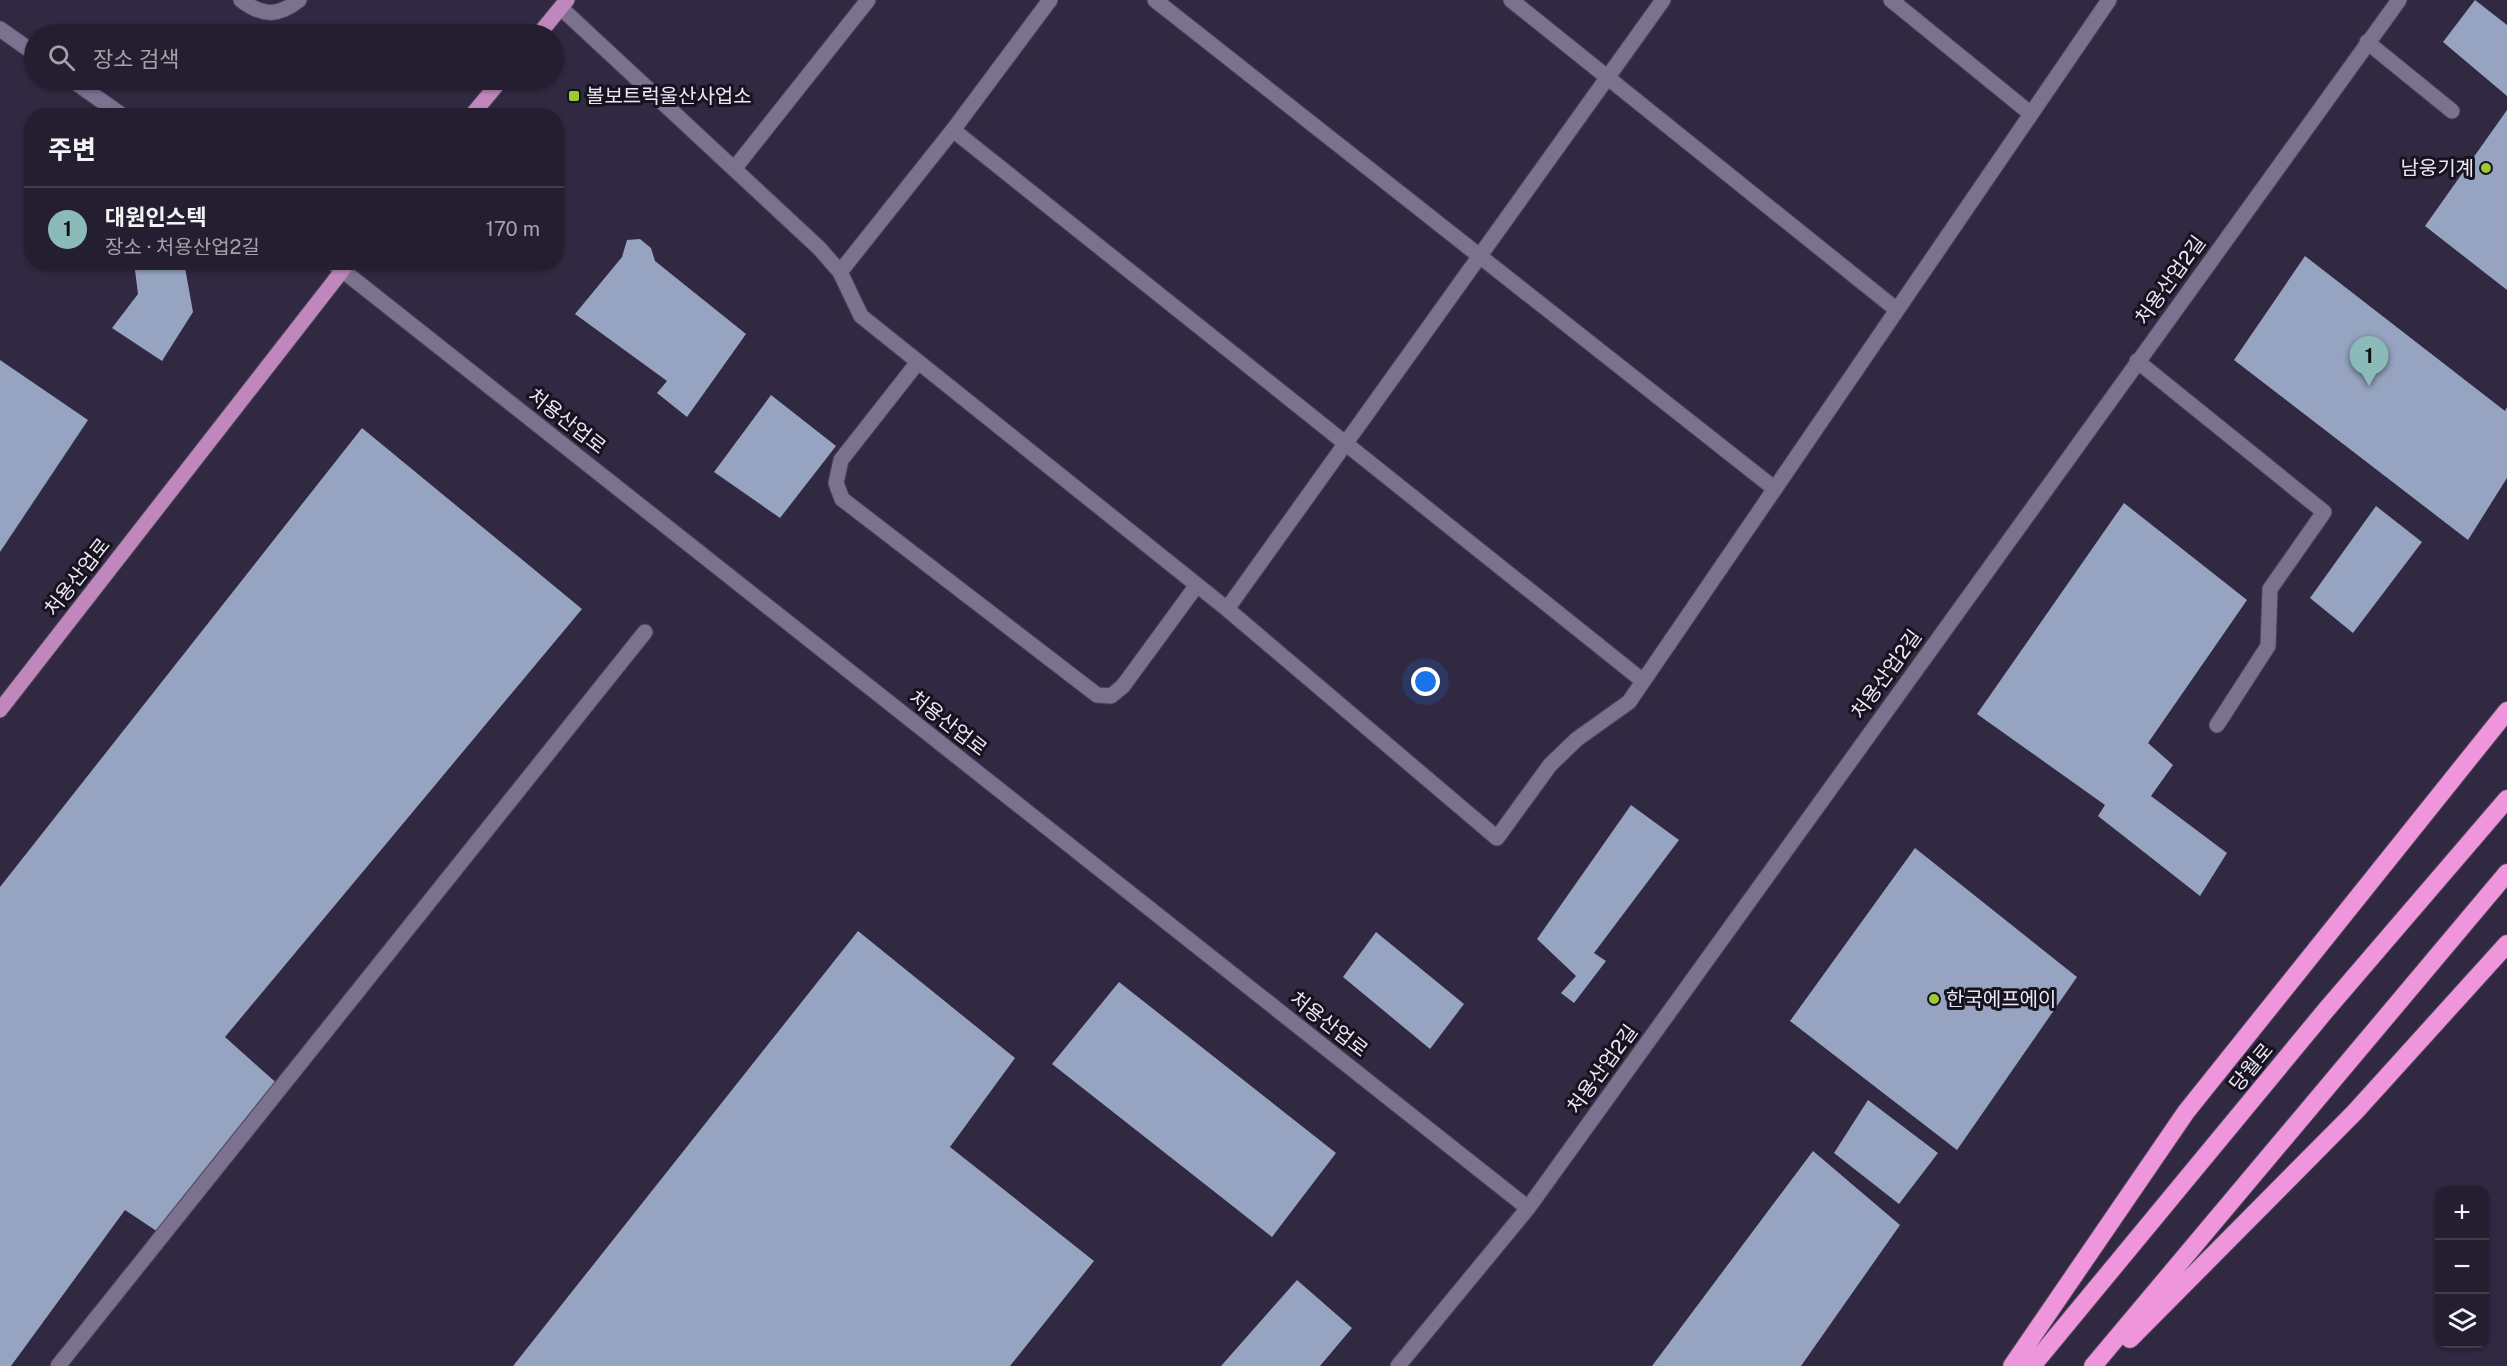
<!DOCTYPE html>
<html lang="ko">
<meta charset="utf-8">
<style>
body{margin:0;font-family:"Public Sans","Noto Sans KR",sans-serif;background:#312b3d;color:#f1f3f6}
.controls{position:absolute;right:18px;bottom:18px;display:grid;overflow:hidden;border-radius:12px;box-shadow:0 2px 4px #0004}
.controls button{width:54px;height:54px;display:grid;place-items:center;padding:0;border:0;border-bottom:2px solid #423c4d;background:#251e31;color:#f1f3f6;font:30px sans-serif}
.you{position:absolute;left:1426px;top:682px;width:21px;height:21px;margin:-15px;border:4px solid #fff;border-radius:50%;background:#1a73e8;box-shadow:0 0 0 9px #1a73e833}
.badge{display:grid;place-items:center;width:39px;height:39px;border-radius:50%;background:#8bbbb9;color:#111;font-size:20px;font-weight:700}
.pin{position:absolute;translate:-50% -50px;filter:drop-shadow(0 2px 3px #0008)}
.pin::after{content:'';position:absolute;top:32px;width:21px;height:18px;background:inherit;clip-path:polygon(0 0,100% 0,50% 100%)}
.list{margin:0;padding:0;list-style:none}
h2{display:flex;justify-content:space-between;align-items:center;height:78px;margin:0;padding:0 24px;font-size:26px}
h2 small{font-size:20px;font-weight:400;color:#a3a2ab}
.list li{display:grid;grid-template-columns:39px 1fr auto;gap:18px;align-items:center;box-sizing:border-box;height:84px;padding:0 24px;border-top:2px solid #423c4d}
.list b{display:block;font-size:22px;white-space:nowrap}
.list p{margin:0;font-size:20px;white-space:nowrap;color:#a3a2ab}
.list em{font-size:20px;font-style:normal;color:#a3a2ab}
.icon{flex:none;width:33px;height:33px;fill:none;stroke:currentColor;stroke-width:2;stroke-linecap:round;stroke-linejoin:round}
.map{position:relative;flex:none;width:2507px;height:1366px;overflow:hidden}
.search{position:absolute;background:#251e31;box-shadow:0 2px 4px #0004;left:24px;top:24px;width:540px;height:66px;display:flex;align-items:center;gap:15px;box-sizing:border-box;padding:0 21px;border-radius:33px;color:#a3a2ab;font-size:22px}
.panel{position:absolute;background:#251e31;box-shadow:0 2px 4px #0004;left:24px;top:108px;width:540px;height:162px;border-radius:24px}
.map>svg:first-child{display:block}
.building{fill:#96a4c2}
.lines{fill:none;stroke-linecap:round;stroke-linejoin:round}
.minor-casing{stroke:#4c4459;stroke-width:17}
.major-casing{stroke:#4c4459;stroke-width:17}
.highway-casing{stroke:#4c4459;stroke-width:20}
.minor{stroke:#7c7290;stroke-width:15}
.major{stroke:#c087bd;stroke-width:15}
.highway{stroke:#ee95db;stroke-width:18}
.poi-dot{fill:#9dca31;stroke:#17131e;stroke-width:2}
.labels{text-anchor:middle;stroke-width:6;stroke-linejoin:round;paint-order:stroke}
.poi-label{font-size:20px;fill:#ece7f7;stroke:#17131e;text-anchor:start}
.street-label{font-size:20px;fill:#ece7f7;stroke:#17131e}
</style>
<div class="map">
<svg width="2507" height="1366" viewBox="0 0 2507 1366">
<rect width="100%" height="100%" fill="#312841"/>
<path class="building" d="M2475 0 2507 25V96L2443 42Z
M2507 110V290L2425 226Z
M640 239 651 248 655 261 746 334 687 417 657 393 667 381 575 314 622 257 627 240Z
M2305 256 2505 411 2507 407V478L2468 540 2234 360Z
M134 262H184L193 312 162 361 112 328 138 294Z
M0 360 88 420 0 552Z
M771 395 836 446 780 518 714 472Z
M362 428 582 609 225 1037 281 1087 167 1238 125 1210 11 1366H0V887Z
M2124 503 2247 600 2148 743 2173 765 2151 796 2227 853 2200 896 2098 816 2105 805 1977 714Z
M2376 506 2422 542 2353 633 2310 598Z
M1631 805 1679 840 1594 953 1606 961 1574 1003 1561 993 1576 976 1537 939Z
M1915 848 2077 977 1957 1150 1790 1021Z
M858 931 1015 1058 950 1147 1094 1261 1010 1366H513Z
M1376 932 1464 1004 1430 1049 1343 977Z
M1119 982 1336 1153 1272 1237 1052 1064Z
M1868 1100 1938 1153 1899 1204 1834 1153Z
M1813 1151 1900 1225 1801 1366H1652Z
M1297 1280 1352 1328 1320 1366H1221Z"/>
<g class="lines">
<g class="minor-casing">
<path id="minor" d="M241 0C262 16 278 17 299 0
M1155 0 1775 489
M1511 0 1897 310
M1891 0 2031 114
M561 8 819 248 840 272 861 316 1227 609 1497 838 1550 765 1577 739 1629 702 2109 0
M0 29 34 53
M2367 42 2452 111
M72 80 123 116
M953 130 1643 681
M734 169 868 0
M332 262 1528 1208
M840 272 953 130 1050 0
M2137 361 2324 512 2270 589 2268 646 2217 725
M918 362 841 460 836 483 842 499 1097 695 1111 696 1123 686 1197 585
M1227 609 1663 0
M58 1366 645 632
M1398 1366 1528 1208 2399 0"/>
</g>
<g class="major-casing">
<path id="major" d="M539 34 567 0
M471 116 501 80
M0 710 349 262"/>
</g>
<g class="highway-casing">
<path id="highway" d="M2130 1339 2355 1112 2507 944
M2012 1366 2186 1112 2507 711
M2032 1366 2326 1010 2507 799
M2093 1366 2507 873"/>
</g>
<use href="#minor" class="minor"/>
<use href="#major" class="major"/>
<use href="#highway" class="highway"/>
</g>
<g class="poi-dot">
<rect x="568" y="90" width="12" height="12" rx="3"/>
<circle cx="2486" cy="168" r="6"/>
<circle cx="1934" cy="999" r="6"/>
</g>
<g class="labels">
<g class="poi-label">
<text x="586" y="103">볼보트럭울산사업소</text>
<text x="2474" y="175" text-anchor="end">남웅기계</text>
<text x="1946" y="1006">한국에프에이</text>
</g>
<g class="street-label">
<text transform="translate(2170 280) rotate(-54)" y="7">처용산업2길</text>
<text transform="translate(567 421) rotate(38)" y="7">처용산업로</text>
<text transform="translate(77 577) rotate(-52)" y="7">처용산업로</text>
<text transform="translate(1886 674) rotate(-54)" y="7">처용산업2길</text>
<text transform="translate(948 723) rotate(38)" y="7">처용산업로</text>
<text transform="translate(1329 1024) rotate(38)" y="7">처용산업로</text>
<text transform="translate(2251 1067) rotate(-50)" y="7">당월로</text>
<text transform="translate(1602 1069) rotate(-54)" y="7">처용산업2길</text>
</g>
</g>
</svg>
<div class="controls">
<button>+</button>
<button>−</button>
<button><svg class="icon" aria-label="layers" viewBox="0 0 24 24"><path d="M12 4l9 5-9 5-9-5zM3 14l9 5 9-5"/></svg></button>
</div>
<div class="you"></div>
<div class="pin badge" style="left:2369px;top:386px">1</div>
<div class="search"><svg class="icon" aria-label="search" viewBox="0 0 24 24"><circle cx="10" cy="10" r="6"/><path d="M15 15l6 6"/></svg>장소 검색</div>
<section class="panel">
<h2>주변<small></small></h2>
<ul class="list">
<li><span class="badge">1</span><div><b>대원인스텍</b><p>장소 · 처용산업2길</p></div><em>170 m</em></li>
</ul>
</section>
</div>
